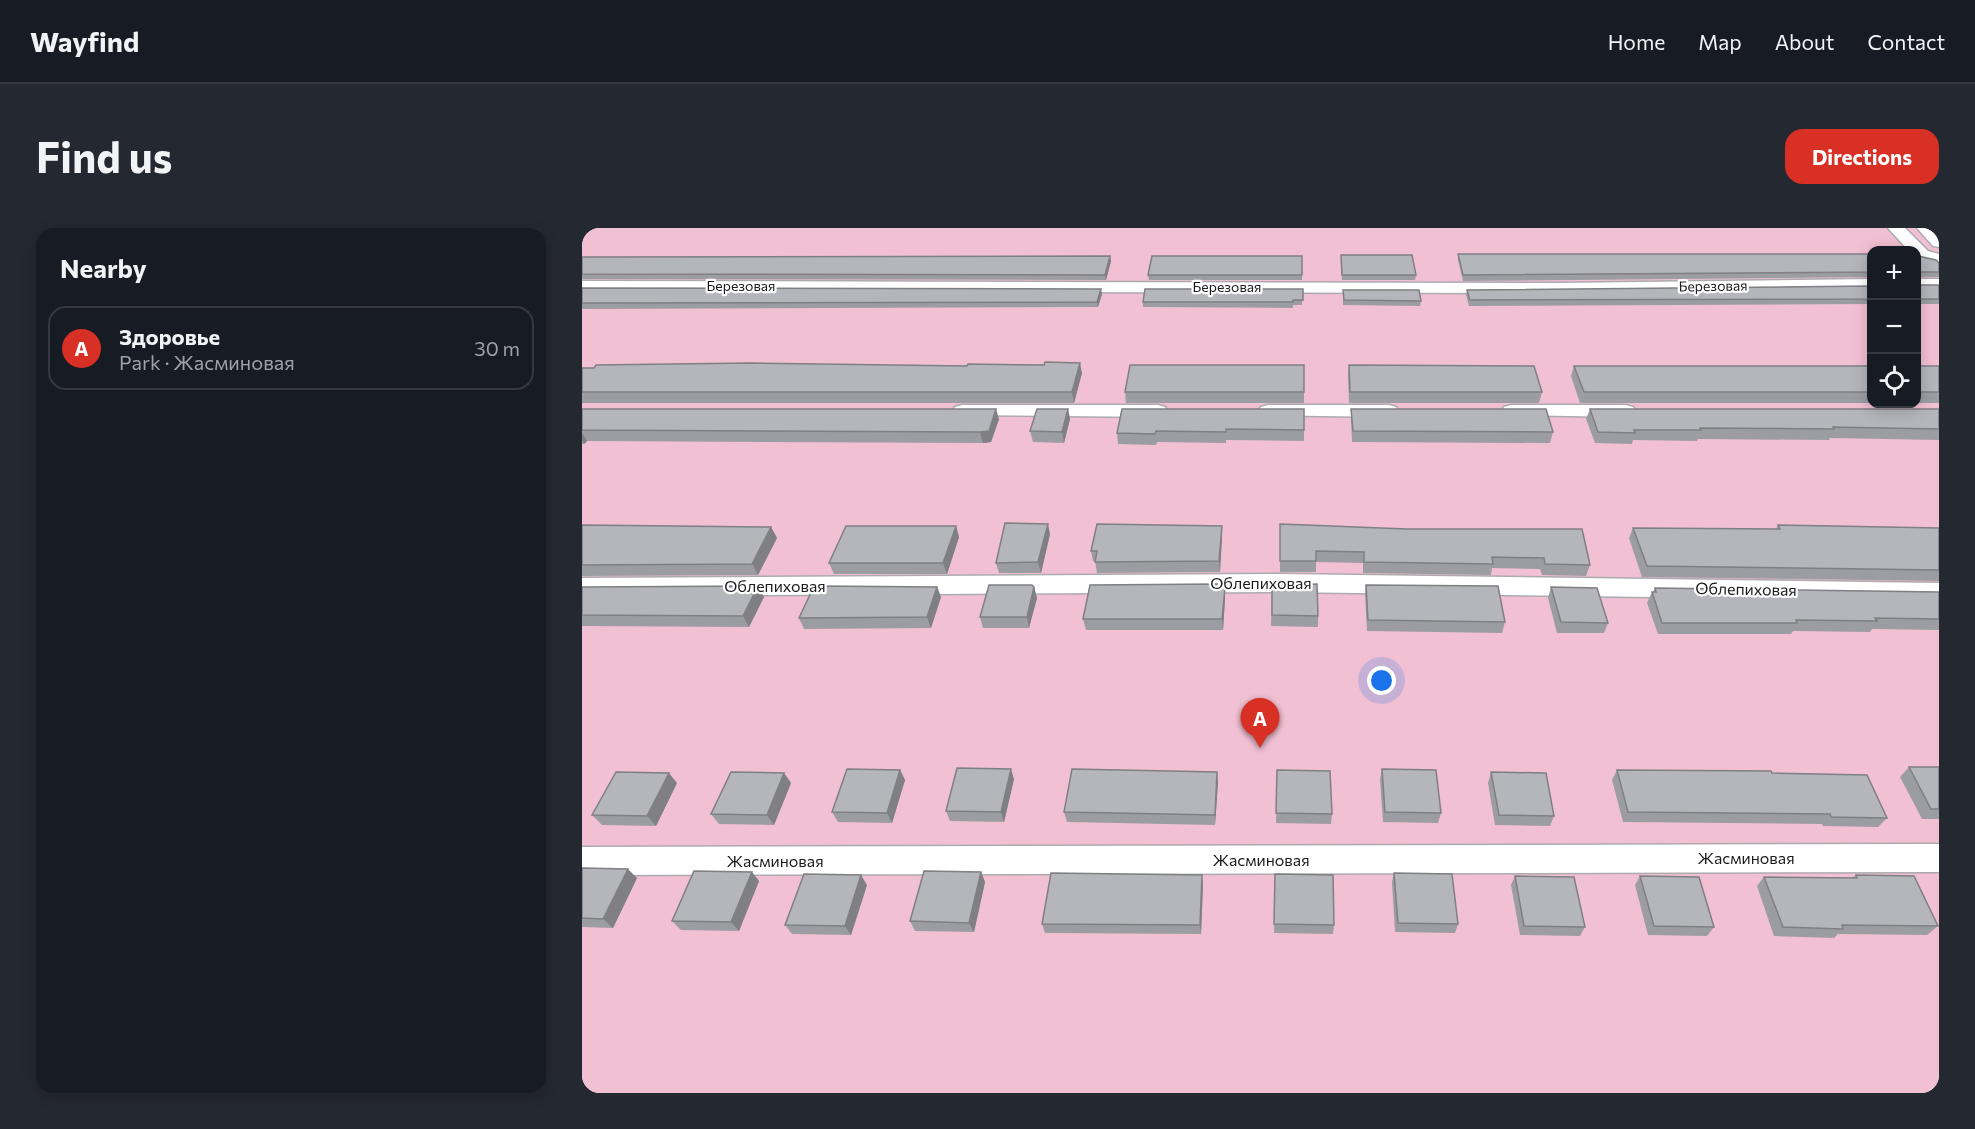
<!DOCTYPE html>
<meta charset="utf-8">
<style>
body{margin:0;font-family:Commissioner,sans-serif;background:#242831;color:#f1f3f6}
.controls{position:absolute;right:18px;top:18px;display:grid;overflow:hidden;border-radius:12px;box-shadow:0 3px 15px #0003}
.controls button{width:54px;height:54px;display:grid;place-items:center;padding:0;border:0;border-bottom:2px solid #363941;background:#171b24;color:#f1f3f6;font:30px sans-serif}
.you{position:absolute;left:800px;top:453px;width:21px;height:21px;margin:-15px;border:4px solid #fff;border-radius:50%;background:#1a73e8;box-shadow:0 0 0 9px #1a73e833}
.badge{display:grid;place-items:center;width:39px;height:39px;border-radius:50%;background:#d93025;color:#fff;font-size:20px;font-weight:700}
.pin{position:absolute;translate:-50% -50px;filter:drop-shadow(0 2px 3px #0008)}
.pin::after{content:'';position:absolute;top:32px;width:21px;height:18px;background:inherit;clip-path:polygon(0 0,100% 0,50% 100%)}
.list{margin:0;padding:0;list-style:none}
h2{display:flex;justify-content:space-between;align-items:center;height:78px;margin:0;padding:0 24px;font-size:26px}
h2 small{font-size:20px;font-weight:400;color:#9ea1a6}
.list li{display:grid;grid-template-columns:39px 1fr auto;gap:18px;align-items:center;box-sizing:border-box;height:84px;margin:0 12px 12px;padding:0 12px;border:2px solid #363941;border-radius:18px}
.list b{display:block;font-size:22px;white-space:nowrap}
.list p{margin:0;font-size:20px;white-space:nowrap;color:#9ea1a6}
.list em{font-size:20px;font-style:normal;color:#9ea1a6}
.icon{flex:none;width:33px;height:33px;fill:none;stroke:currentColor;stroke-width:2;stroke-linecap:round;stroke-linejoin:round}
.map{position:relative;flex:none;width:1357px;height:865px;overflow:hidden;border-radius:18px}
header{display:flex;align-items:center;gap:36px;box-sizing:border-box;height:84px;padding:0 30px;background:#171b24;border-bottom:2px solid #363941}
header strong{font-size:28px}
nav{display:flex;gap:33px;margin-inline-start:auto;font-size:21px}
.intro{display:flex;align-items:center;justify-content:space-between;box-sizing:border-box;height:144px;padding:0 36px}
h1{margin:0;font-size:42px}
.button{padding:15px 27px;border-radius:18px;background:#d93025;color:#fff;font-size:21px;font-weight:700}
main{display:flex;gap:36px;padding:0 36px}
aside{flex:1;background:#171b24;border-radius:18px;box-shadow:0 3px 15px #0003}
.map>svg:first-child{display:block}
.green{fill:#f2c0d3;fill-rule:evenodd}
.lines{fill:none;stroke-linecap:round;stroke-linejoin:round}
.street-casing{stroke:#acaaaf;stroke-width:3}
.street{fill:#fff;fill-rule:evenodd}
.wall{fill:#9c9da2}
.shaded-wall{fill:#7f7f84}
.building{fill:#b5b6bc;stroke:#7f7f84;stroke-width:1.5}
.labels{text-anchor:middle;stroke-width:4.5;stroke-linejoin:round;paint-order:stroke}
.far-street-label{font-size:14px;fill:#1b1b1d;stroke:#fff}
.street-label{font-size:16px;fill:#1b1b1d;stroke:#fff}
</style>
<header>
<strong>Wayfind</strong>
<nav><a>Home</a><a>Map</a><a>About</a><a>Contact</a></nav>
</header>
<div class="intro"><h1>Find us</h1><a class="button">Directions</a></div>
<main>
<aside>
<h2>Nearby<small></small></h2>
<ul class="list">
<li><span class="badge">A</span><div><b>Здоровье</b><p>Park · Жасминовая</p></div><em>30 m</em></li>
</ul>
</aside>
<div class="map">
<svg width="1357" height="865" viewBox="0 0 1357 865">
<rect width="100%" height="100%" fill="#e8e6eb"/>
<path class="green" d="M0 0H1357V865H0ZM1290 22H1334V176H1290Z"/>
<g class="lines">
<g class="street-casing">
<path id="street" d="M1306 0H1323L1346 23 1357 26V36L1334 31V22H1326Z
M1335 0H1352L1357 5V19L1351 18Z
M1290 51V61L977 65 0 63V53L977 55Z
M1334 51H1357V61H1334Z
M380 177H576L583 179 586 183 583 187 576 189 373 187 370 183 373 179Z
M686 177H807L814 179 817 183 814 187 807 189 679 187 676 183 679 179Z
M929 177H1044L1051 179 1054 183 1051 187 1044 189 922 187 919 183 922 179Z
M699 346 1357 355V373L699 364 0 368V350Z
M1357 616V644L0 647V619Z"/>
</g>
<use href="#street" class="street"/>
</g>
<path class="wall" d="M876 26H1290V49L881 53 876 32Z
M1335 26 1336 28 1357 35V49H1335V57H1357V76H1335Z
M759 27 834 47 833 52H760Z
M528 28 529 33 524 52 0 51V29Z
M720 28V52H567L566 47Z
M1290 58V76L887 78 884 67 885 62Z
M0 60 520 66 516 79 0 81Z
M721 61 720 77H711V80L561 79V74Z
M761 62 839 73 838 78 761 77Z
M767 137 960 164 957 175H767L766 148Z
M992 138H1290V175H998L989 148Z
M1335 138H1357V175H1335Z
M0 140 500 145 492 175H0Z
M543 164H722V175H544Z
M0 181 417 191 409 214 401 215 5 213 2 216H0Z
M486 181 488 191 482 215 451 214 448 203Z
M540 181 722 202V213L644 212V215L575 214 574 217 536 216 535 205Z
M769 181 971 204 968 215 770 214 769 191Z
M1008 181H1357V212L1248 210 1247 212 1116 211 1115 213 1051 212 1050 216 1013 215 1004 191Z
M698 296 825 301 1008 337 1004 348 960 347 958 341 910 340 909 347 781 345V335L734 334V344H698Z
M0 297 189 299 195 310 176 347 0 348Z
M1196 297 1357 300V353L1060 349 1047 310 1051 300 1194 301Z
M374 298 377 309 365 346H252L247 335Z
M640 298V309L638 344 515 345 513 333H511L509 323Z
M468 306 459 345H417L414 335Z
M690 357 736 388V399L689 398Z
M784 357 923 394 920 405 785 403 783 367Z
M176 358 182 369 167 399 0 398V359Z
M355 359 359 369 349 400 222 401 217 390Z
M452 359 455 370 447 400H401L398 389Z
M969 359 1026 395 1022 405H975L966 370Z
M643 360V371L641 402H504L501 391Z
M1073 360 1357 364V402L1290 401 1288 404 1211 403 1209 406H1076L1065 375 1070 364H1071Z
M1327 539H1357V591H1340L1318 549Z
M800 541 859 585 856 595 801 594 798 551Z
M318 542 323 552 310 595 256 594 250 584Z
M695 542 750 586 749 596 694 595Z
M1035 542 1190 545 1305 590 1296 599 1241 598 1240 596 1041 594 1030 552Z
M909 544 972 588 968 598 913 597 906 555Z
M202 545 209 555 192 597 137 596 129 586Z
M432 551 422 594 368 593 364 583Z
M636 554 633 597 485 594 482 584Z
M95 555 74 598 20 597 10 587Z
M0 640 55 650 31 700 0 699Z
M399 644 403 654 392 704 333 703 328 693Z
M812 645 876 696 873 705 813 704 810 654Z
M693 646 752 697 751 706 692 705Z
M1274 647 1356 698 1345 707 1256 706 1252 710 1192 708 1175 658 1182 649 1270 650Z
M933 648 1003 699 998 708 938 707 929 657Z
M1058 648 1132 699 1125 708 1066 707 1053 657Z
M177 653 157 703 99 702 90 693Z
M621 656 619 706 463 705 460 696Z
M285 657 269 707 210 706 203 697Z"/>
<path class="shaded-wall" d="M528 28 529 33 524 52 523 47Z
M519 61 520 66 516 79 515 74Z
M498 135 500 145 492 175 490 164Z
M414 181 417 191 409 214 401 215 398 204Z
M486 181 488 191 482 215 480 204Z
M0 205 5 213 2 216 0 212Z
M466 296 468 306 459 345 456 334Z
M374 298 377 309 365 346 361 335Z
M640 298V309L638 344 637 333Z
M189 299 195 310 176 347 170 336Z
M176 358 182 369 167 399 161 388Z
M355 359 359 369 349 400 345 389Z
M452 359 455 370 447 400 445 389Z
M643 360V371L641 402 640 391Z
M429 541 432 551 422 594 419 584Z
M318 542 323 552 310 595 305 585Z
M635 544 636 554 633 597V587Z
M87 545 95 555 74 598 65 588Z
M202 545 209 555 192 597 185 587Z
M46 641 55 650 31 700 21 691Z
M170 644 177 653 157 703 149 694Z
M399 644 403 654 392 704 387 695Z
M279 647 285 657 269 707 263 698Z
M620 647 621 656 619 706 618 697Z"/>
<path class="building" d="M876 26H1290V44L881 47Z
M1335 26 1336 28 1354 32 1357 35V44H1335V57H1357V71H1335Z
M759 27H830L834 47H760Z
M528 28 523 47 0 46V29Z
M570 28H720V47H566Z
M1290 58V71L888 72 885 62Z
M0 60 519 61 515 74 0 75Z
M563 61H721V72H711V74H561Z
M761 62H837L839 73 762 72Z
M463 134 498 135 490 164H0V140H12L14 137 168 135 385 138 386 136 462 137Z
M548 137H722V164H543Z
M767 137 952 138 960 164H768Z
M992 138H1290V164H1002Z
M1335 138H1357V164H1335Z
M0 181H414L407 203 398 204 0 202Z
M455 181H486L480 204 448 203Z
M540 181H722V202L644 201V204L574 203 573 206 535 205Z
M769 181H964L971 204 771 203Z
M1008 181H1357V201L1251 199 1252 201 1118 200 1119 202H1052L1053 205 1016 204Z
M423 295 466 296 456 334 414 335Z
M515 296 640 298 637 333 513 334 515 323H509Z
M698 296 825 301H1000L1008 337 963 336 962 330 910 329 911 336 782 334V324L734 323V333H698Z
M0 297 189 299 170 336 0 337Z
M1196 297 1357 300V342L1065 338 1051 300 1198 301Z
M264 298H374L361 335H247Z
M635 356V360H643L640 391H501L508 357Z
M735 356 736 388 690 387V357Z
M407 357H450L452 359 445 389H398Z
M784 357 916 358 923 394 786 392Z
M176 358 161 388 0 387V359Z
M237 358 355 359 345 389 217 390 231 360Z
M969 359 1015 360 1026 395 979 394Z
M1073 360 1357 364V391L1293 390 1295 393 1214 392 1215 395H1080L1070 364H1074Z
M1327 539H1357V581H1349Z
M375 540 429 541 419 584 364 583Z
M265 541 318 542 305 585 250 584Z
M490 541 635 544 633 587 482 584Z
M800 541 854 542 859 585 803 584Z
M695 542 748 543 750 586 694 585Z
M1035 542 1189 543 1190 545 1285 547 1305 590 1249 589 1248 586 1046 584Z
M34 544 87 545 65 588 10 587Z
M149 544 202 545 185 587 129 586Z
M909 544 964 545 972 588 917 587Z
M0 640 46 641 21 691 0 690Z
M112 643 170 644 149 694 90 693Z
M342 643 399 644 387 695 328 693Z
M469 645 620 647 618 697 460 696Z
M812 645 870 646 876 696 816 695Z
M222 646 279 647 263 698 203 697Z
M693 646 751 647 752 697 692 696Z
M1274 647 1332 648 1356 698 1260 697 1261 701 1201 699 1182 649 1275 650Z
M933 648 992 649 1003 699 942 698Z
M1058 648 1117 649 1132 699 1072 698Z"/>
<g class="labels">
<g class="far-street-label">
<text x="159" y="63">Березовая</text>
<text transform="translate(1131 58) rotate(-1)" y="5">Березовая</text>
<text x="645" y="64">Березовая</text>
</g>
<g class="street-label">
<text x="679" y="361">Облепиховая</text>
<text x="193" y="364">Облепиховая</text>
<text transform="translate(1164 361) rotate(1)" y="6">Облепиховая</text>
<text x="1164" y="636">Жасминовая</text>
<text x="679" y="638">Жасминовая</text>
<text x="193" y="639">Жасминовая</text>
</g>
</g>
</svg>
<div class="controls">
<button>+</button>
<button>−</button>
<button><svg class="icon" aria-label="locate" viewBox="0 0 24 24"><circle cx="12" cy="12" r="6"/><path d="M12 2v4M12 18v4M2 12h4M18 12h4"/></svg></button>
</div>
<div class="you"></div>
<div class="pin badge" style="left:678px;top:520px">A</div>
</div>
</main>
